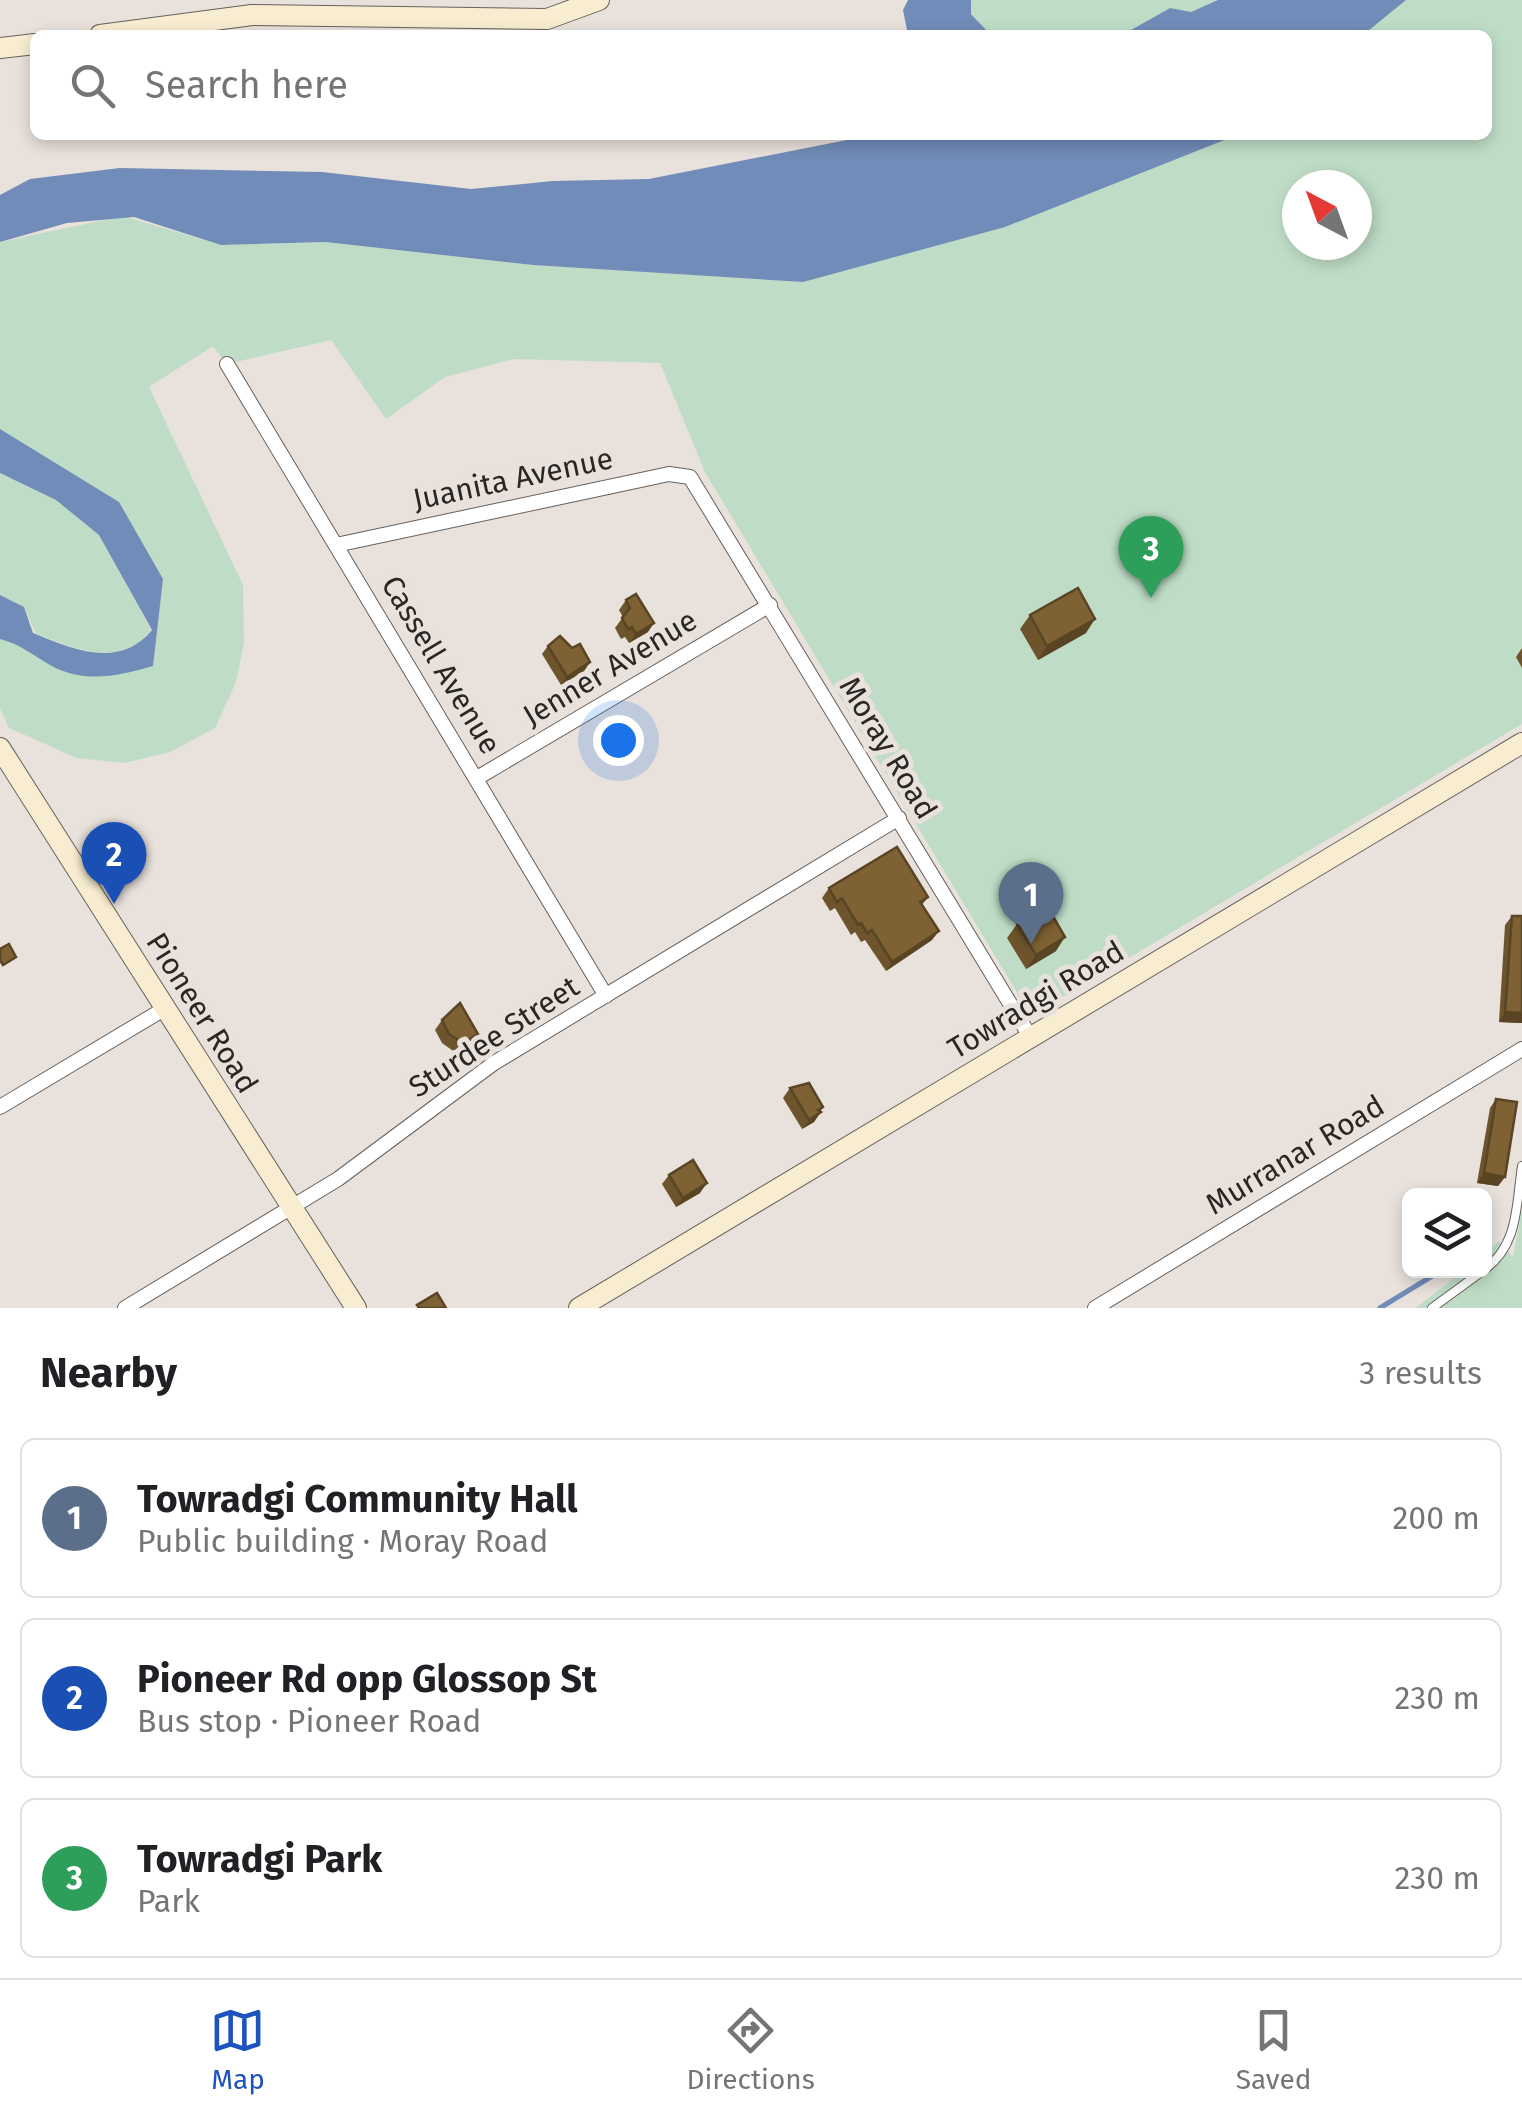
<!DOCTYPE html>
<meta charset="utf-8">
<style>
body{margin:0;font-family:"Fira Sans",sans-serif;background:#f2f2f2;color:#202124}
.controls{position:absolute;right:30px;bottom:30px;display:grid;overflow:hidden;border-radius:15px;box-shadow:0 5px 15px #0003}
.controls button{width:90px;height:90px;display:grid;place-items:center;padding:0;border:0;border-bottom:2px solid #e0e0e0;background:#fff;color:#202124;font:50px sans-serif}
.compass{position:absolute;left:1282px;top:170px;width:90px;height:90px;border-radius:50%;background:#fff;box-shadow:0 5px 15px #0003;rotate:319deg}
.you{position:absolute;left:618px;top:740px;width:35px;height:35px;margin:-25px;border:8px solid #fff;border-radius:50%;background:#1a73e8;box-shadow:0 0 0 15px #1a73e833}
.badge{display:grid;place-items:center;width:65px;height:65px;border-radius:50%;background:#1e52be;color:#fff;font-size:32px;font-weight:700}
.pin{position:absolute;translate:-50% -82px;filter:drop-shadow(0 2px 5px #0008)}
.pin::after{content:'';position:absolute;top:52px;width:35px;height:30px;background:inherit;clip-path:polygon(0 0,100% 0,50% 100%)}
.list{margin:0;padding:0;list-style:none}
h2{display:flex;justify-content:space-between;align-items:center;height:130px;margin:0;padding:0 40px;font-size:42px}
h2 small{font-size:32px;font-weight:400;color:#757577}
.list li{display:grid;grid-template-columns:65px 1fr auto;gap:30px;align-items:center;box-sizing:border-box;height:160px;margin:0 20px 20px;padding:0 20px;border:2px solid #e0e0e0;border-radius:15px}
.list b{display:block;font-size:38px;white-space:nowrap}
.list p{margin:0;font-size:32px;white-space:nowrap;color:#757577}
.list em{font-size:32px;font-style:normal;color:#757577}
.icon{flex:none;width:55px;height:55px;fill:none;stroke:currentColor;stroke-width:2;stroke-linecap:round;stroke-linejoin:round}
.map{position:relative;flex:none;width:1522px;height:1308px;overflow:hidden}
.search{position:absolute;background:#fff;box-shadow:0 5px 15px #0003;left:30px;right:30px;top:30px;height:110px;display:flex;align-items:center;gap:25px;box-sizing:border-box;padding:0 35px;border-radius:15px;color:#757577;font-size:38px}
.sheet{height:670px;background:#fff}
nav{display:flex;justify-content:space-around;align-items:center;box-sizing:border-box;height:140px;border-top:2px solid #e0e0e0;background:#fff;font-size:28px;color:#757577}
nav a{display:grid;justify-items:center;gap:5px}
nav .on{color:#1e52be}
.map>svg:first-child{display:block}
.green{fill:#bfddc6;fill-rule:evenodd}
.water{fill:#718cb8}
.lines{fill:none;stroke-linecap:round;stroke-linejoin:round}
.stream{stroke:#718cb8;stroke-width:5}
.lane-casing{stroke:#68615c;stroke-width:10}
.street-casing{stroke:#68615c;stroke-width:16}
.secondary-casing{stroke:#68615c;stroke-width:22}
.lane{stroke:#fff;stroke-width:8}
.street{stroke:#fff;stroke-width:14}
.secondary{stroke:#f8edd0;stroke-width:20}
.wall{fill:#6d542c}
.shaded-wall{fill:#594524}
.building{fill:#7f6233;stroke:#594524;stroke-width:2.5}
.labels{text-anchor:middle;stroke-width:10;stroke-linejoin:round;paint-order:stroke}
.street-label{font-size:30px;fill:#292624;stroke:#e9e1db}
</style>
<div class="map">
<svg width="1522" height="1308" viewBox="0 0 1522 1308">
<rect width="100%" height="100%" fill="#e9e1db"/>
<path class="green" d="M971 0H1218L1191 13 1170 8 1122 35H991L971 13Z
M1402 0H1522V724L1031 1016 705 472 660 363 514 359 445 377 386 419 331 340 227 364 213 346 149 387 243 585 244 643 236 682 215 728 170 752 124 763 77 758 9 728 0 708V639L16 643 56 668 152 666 163 579 0 431V242L123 216 221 245 324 242 533 265 803 282 1233 135H1487V35H1363ZM1297 185H1357V245H1297Z
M0 473 56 500 100 535 151 630C120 670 75 648 36 634L24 607 0 595Z
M1522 1209V1308H1416L1463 1271 1484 1270 1485 1253 1499 1241 1513 1257Z"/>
<path class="water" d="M908 0H971V14L991 35H908L903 10Z
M1218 0H1406L1363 35H1122L1170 8 1191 12Z
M872 135H1237L1005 227 803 282 533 265 325 242 221 245 134 217 67 223 0 242V195L30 179 120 168 322 172 471 189 553 181 649 179Z
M0 429 119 502 163 579 153 666C119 676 83 684 50 665 33 655 20 644 0 639V595L24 607 33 633C72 649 119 670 152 630L99 535 56 500 0 473Z"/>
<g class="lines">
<path class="stream" d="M1484 1244 1488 1242
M1380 1308 1442 1270"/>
<g class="lane-casing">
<path id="lane" d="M1484 1270C1519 1245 1516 1205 1522 1166
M1432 1308 1484 1270"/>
</g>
<g class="street-casing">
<path id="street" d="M227 364 606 996
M336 545 669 474 690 477 1031 1038
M477 778 770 605
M0 1107 164 1009
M125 1308 338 1179 494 1063 899 818
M1095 1308 1522 1049"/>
</g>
<g class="secondary-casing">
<path id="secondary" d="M100 35 252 15 547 19 599 0
M0 48 35 44
M0 748 356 1308
M579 1308 1522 743"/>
</g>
<use href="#lane" class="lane"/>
<use href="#street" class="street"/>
<use href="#secondary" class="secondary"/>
</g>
<path class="wall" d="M626 600 648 632 629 643 625 637 621 639 615 628 623 617 619 610Z
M1030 615 1086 633 1038 660 1020 629Z
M548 646 572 648 590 662 584 671 561 685 542 654Z
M1522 648V668L1516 657Z
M829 888 928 897 922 905 932 940 886 971 865 940 861 942 855 932 851 935 835 908 830 911 822 898Z
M1512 916H1522V1023L1499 1022 1505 925Z
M1017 924 1056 951 1026 969 1007 938Z
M442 1020 478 1034 472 1044 456 1053 442 1043 435 1030Z
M790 1088 821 1112 814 1122 802 1129 783 1098Z
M1496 1099 1505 1177 1498 1186 1477 1183 1490 1108Z
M669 1175 700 1193 676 1207 662 1184Z"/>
<path class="shaded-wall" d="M1095 619 1086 633 1038 660 1047 646Z
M654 623 648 632 629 643 636 634Z
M590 662 584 671 561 685 567 677Z
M939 931 932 940 886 971 892 962Z
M1065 937 1056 951 1026 969 1036 955Z
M1505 1012 1522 1013V1023L1499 1022Z
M478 1034 472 1044 456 1053 463 1043Z
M823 1107 814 1122 802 1129 818 1110Z
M1484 1173 1505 1177 1498 1186 1477 1183Z
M707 1183 700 1193 676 1207 683 1198Z"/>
<path class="building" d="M1078 588 1095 619 1047 646 1030 615Z
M636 594 654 623 636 634 632 627 628 629 622 618 630 608 626 600Z
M560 636 572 648 580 644 590 662 567 677 548 646Z
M897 847 928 897 920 902 939 931 892 962 872 930 867 933 861 923 858 925 842 898 837 902 829 888Z
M1047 906 1065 937 1036 955 1017 924Z
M1512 916H1522V1013L1505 1012Z
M9 944 16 957 3 965 0 960V949Z
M460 1003 478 1034 463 1043 449 1034 442 1020Z
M809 1083 823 1107 818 1110 821 1112 809 1120 790 1088Z
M1496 1099 1517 1102 1505 1177 1484 1173Z
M693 1160 707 1183 683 1198 669 1175Z
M437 1293 446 1308H419L417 1305Z"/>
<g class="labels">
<g class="street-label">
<text transform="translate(513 479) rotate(-12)" y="10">Juanita Avenue</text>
<text transform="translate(441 665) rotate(59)" y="10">Cassell Avenue</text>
<text transform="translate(610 668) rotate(-31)" y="10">Jenner Avenue</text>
<text transform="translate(888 748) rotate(59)" y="10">Moray Road</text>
<text transform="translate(1036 1000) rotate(-31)" y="10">Towradgi Road</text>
<text transform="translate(202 1013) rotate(58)" y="10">Pioneer Road</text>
<text transform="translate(494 1037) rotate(-33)" y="10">Sturdee Street</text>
<text transform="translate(1295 1155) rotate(-31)" y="10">Murranar Road</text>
</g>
</g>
</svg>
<div class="controls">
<button><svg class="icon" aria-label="layers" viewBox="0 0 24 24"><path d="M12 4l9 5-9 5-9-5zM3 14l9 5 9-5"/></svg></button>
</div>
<svg class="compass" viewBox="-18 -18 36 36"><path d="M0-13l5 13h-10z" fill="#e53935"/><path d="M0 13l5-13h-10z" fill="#757577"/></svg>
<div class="you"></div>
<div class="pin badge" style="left:1031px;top:944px;background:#5c6f8a">1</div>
<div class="pin badge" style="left:114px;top:904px;background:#1a4fb4">2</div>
<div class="pin badge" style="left:1151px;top:598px;background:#2e9e5b">3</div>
<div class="search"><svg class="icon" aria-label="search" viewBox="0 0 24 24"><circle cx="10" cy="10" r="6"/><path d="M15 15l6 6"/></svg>Search here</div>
</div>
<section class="sheet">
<h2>Nearby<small>3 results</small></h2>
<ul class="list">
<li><span class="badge" style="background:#5c6f8a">1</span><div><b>Towradgi Community Hall</b><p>Public building · Moray Road</p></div><em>200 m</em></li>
<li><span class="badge" style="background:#1a4fb4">2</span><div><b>Pioneer Rd opp Glossop St</b><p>Bus stop · Pioneer Road</p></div><em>230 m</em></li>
<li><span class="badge" style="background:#2e9e5b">3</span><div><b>Towradgi Park</b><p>Park</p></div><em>230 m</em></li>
</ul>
</section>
<nav>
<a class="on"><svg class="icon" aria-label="map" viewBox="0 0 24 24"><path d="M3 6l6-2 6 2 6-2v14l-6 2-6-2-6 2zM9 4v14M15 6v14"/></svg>Map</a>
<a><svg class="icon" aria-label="directions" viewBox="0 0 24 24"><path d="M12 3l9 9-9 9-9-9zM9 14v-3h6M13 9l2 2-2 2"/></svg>Directions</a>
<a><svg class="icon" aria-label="saved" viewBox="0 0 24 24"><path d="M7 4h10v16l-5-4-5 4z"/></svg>Saved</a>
</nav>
